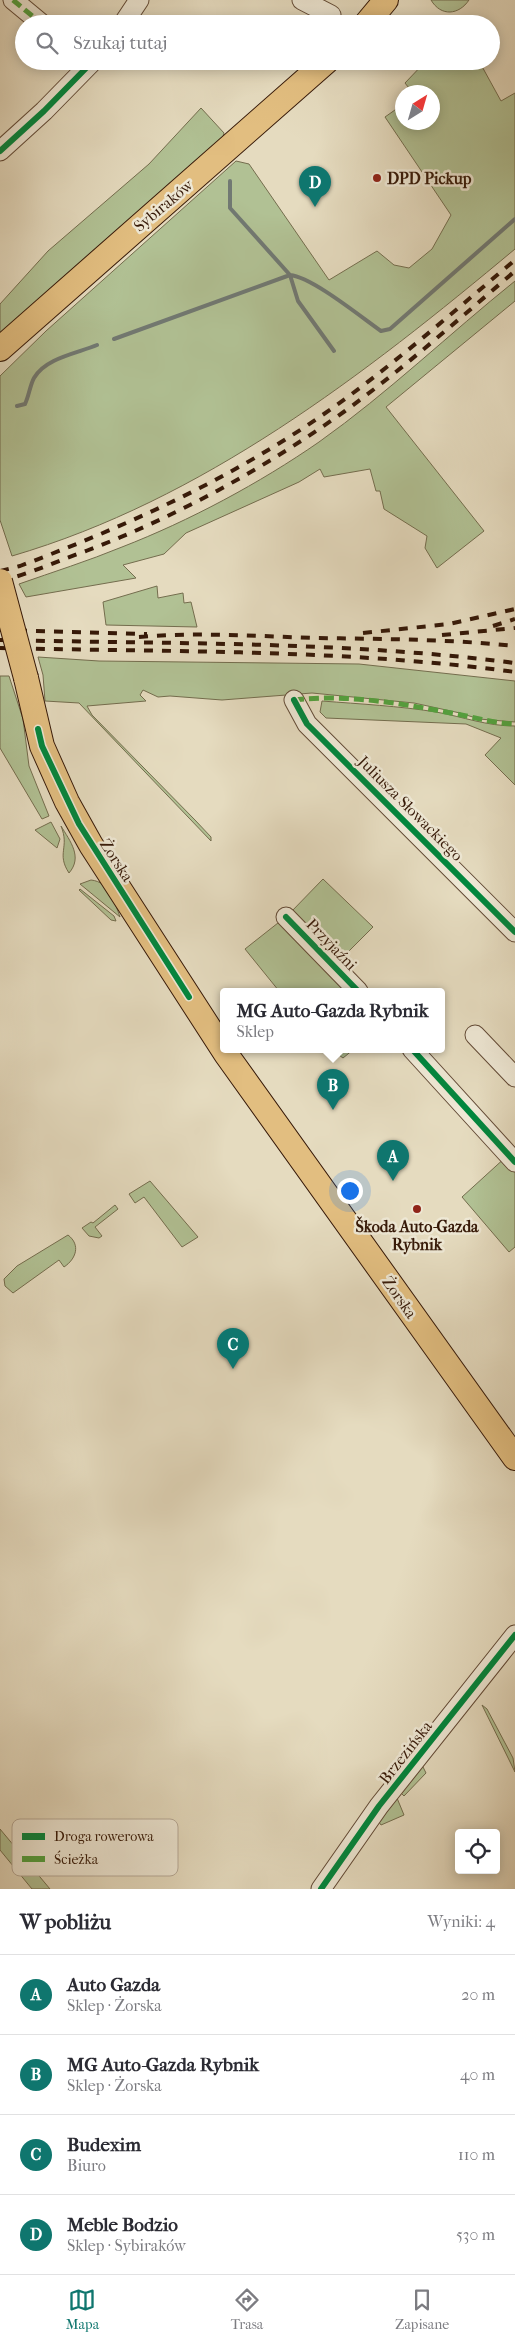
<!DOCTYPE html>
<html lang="pl">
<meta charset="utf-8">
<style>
body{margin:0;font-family:"IM FELL French Canon",serif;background:#f2f2f3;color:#2b2b33}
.controls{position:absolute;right:15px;bottom:15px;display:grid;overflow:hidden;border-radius:5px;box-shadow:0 2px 12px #0003}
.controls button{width:45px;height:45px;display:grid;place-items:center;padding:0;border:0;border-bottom:1px solid #e1e1e2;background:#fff;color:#2b2b33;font:25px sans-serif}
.compass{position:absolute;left:395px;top:85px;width:45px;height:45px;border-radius:50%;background:#fff;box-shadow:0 2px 12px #0003;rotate:37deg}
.you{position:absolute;left:349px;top:1190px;width:18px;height:18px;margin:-12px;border:4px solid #fff;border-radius:50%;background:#1a73e8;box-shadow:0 0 0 8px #1a73e833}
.badge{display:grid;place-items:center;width:32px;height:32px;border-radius:50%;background:#0f766e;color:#fff;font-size:16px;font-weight:700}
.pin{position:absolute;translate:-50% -41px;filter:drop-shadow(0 1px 2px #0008)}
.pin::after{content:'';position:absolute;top:26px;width:18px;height:15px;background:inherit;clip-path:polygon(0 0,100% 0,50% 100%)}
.popup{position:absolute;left:220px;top:988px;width:225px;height:65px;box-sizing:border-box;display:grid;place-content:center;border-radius:5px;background:#fff;filter:drop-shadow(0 1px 4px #0005);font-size:16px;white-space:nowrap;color:#7c7c81}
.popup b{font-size:19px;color:#2b2b33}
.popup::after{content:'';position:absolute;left:50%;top:100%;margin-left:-10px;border:10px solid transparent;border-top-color:#fff}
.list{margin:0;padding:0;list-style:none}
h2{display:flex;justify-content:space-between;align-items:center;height:65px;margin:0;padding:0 20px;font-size:21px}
h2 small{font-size:16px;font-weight:400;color:#7c7c81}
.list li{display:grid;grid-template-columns:32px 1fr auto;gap:15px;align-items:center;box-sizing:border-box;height:80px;padding:0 20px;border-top:1px solid #e1e1e2}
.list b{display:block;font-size:19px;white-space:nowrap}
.list p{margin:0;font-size:16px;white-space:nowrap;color:#7c7c81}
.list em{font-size:16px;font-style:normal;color:#7c7c81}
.icon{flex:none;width:28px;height:28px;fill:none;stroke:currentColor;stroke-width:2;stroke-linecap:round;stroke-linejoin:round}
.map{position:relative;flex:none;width:515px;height:1889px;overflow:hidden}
.search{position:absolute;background:#fff;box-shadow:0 2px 12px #0003;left:15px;right:15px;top:15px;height:55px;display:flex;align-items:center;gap:12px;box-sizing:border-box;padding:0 18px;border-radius:28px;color:#7c7c81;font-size:19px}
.sheet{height:385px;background:#fff}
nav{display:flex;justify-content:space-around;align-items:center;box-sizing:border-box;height:70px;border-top:1px solid #e1e1e2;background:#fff;font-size:14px;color:#7c7c81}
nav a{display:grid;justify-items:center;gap:2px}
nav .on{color:#0f766e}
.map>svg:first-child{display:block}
.green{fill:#b1c194;stroke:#746d4e}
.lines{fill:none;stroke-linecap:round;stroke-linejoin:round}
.stream{stroke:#717973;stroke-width:4}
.minor-casing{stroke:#624a36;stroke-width:21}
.major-casing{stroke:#361908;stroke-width:26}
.minor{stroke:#eee8d5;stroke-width:19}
.major{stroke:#e2be80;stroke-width:24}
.rail{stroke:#361908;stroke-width:4;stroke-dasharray:9 9;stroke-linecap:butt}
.major-bridge-casing{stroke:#361908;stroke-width:26;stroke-linecap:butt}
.major-bridge{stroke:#e2be80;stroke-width:24}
.quiet{stroke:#53a13e;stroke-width:5;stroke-dasharray:10 5;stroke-linecap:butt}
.cycleway-casing{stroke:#eee8d5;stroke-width:9}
.cycleway{stroke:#00873e;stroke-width:6}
.poi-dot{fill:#8f2418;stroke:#eee8d5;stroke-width:2}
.labels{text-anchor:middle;stroke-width:5;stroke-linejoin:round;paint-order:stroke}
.poi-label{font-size:16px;font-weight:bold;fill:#361908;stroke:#eee8d5;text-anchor:start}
.street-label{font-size:16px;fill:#361908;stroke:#eee8d5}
.key{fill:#eee8d5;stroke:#b7aa98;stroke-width:1}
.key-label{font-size:14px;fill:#361908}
</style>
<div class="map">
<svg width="515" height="1889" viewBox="0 0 515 1889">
<rect width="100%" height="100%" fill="#e5dbbf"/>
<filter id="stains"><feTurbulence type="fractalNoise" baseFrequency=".004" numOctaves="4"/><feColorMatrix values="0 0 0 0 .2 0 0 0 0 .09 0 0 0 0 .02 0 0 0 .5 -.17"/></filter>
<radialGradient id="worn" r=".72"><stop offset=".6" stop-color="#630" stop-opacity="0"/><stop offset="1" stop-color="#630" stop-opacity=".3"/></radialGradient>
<path class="green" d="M431 0H469C459 15 441 17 431 0Z
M426 61H479L501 101 515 93V249C364 375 203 500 12 556L0 520V376L46 331 236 161 249 164 329 280 377 251 394 265 409 268 432 249 451 215 385 117 402 105V122H432V92H412L405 83Z
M201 108 224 133 221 144 0 335V304L48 251 149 164Z
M515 281V301L386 407 484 531 437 568 425 548 427 536 384 509 380 491H376L370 469 324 477 320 469 299 482 186 533 164 554 123 565 136 578 26 597 19 584C53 572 88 561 122 547 189 521 260 483 319 442 388 393 449 334 515 281Z
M157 586 158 598 183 593 184 603 191 602 197 627 106 625 103 602Z
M38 657 99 661 359 664 515 681V722L479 719 460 713 414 703 312 693 222 700 170 696 158 697 143 690 140 695 146 701 87 706 92 715 195 820 211 837V841L79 703 45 701 43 675Z
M0 676H9L23 719 29 766 49 816 42 819 0 748Z
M322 701C360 704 399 706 436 712 464 717 486 726 515 726V785L485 755 501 738 466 724 326 718 320 712Z
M51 822 60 839 57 848 35 830Z
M61 826C70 841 83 857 69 873 56 853 70 848 61 826Z
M323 879 373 927 340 960 370 991H362L291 912Z
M91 880C110 882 114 901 120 917L80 884Z
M80 889 114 916 116 921 111 920 79 890Z
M283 919 354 991H279L245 949Z
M331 1049H354L343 1058Z
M507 1156 515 1166V1247L509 1252 462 1197Z
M150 1181 198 1237 182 1247 144 1197 135 1203 129 1194Z
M115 1205 118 1209 95 1227 102 1236 99 1238 89 1236 82 1228 91 1222 93 1223Z
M68 1235C81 1245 76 1259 64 1267L59 1260 13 1293 5 1286 4 1279 17 1266Z
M482 1705 487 1709 513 1758 515 1772Z
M422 1765 426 1773 404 1796 401 1793Z
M397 1798 404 1815 381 1825 379 1822Z
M0 1829 50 1889H32L0 1850Z"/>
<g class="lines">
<path class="stream" d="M230 181V208L290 275 298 301 334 351
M114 339 290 275C312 277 361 317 381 331L390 329 515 219
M17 406 25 404C29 396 30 385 34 378 45 358 78 353 97 345"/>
<g class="minor-casing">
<path id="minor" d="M13 0 42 24
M302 0 331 15
M123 24 139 0
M0 151 44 111 93 61
M294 700 307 724 515 932
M286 917 358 991
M475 1035 515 1077
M412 1049 515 1162
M321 1889 379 1806 515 1635"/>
</g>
<g class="major-casing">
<path id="major" d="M366 24 386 0
M0 349 327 61
M26 678 42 746 67 802 91 845 226 1054 515 1458"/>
</g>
<use href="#minor" class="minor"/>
<use href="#major" class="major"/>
<path class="rail" d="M0 571 20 566C113 531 202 492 286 439 368 388 441 322 515 260
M0 581C30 574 57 561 86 551 178 516 265 468 345 411 404 368 459 319 515 271
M493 626 515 619
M0 630 147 634
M363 633 449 624 515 609
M442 635 515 628
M139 637C197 632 255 636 314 638 381 639 448 639 515 646
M0 640C171 644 345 641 515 663
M0 648C171 652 345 649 515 672"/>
<g class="major-bridge-casing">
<path id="major-bridge" d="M0 581 26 678"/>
</g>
<use href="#major-bridge" class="major-bridge"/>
<path class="quiet" d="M13 0 42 24
M294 700C346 694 399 703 451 713 474 717 491 723 515 724"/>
<g class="cycleway-casing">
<path id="cycleway" d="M0 151 44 111 93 61
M294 700 307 724 515 932
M38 729 42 746 79 824 189 997
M286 917 358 991
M412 1049 515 1162
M321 1889 379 1806 515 1635"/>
</g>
<use href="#cycleway" class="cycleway"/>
</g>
<g class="poi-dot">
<circle cx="377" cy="178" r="5"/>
<circle cx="417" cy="1209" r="5"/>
</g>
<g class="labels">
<g class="poi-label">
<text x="387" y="184">DPD Pickup</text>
<text x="417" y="1232" text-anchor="middle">Škoda Auto-Gazda<tspan x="417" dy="18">Rybnik</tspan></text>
</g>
<g class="street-label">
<text transform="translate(163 205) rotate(-40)" y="6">Sybiraków</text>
<text transform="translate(411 808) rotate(45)" y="6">Juliusza Słowackiego</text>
<text transform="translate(117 860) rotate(57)" y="6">Żorska</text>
<text transform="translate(332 944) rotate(46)" y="6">Przyjaźni</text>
<text transform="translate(400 1297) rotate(55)" y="6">Żorska</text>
<text transform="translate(405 1752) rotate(-52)" y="6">Brzezińska</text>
</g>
</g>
<rect x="12" y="1819" width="166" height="57" rx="8" class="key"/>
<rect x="22" y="1833" width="23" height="7" fill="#00873e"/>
<rect x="22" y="1856" width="23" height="6" fill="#53a13e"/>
<g class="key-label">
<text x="54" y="1841">Droga rowerowa</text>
<text x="54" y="1864">Ścieżka</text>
</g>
<rect width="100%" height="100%" filter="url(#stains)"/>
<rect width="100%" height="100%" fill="url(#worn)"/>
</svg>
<div class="controls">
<button><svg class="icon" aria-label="locate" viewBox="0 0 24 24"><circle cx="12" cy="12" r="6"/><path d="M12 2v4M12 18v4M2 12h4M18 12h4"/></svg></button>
</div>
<svg class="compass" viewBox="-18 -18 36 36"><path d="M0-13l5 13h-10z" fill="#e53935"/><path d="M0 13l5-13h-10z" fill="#7c7c81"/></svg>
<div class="you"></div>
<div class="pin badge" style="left:393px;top:1181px">A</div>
<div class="pin badge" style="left:333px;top:1110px">B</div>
<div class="popup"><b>MG Auto-Gazda Rybnik</b>Sklep</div>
<div class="pin badge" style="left:233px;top:1369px">C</div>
<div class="pin badge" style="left:315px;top:207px">D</div>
<div class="search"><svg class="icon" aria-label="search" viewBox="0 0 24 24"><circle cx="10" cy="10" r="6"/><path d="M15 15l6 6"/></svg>Szukaj tutaj</div>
</div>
<section class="sheet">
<h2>W pobliżu<small>Wyniki: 4</small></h2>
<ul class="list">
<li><span class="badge">A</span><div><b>Auto Gazda</b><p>Sklep · Żorska</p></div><em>20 m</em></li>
<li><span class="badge">B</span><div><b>MG Auto-Gazda Rybnik</b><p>Sklep · Żorska</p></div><em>40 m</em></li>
<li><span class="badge">C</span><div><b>Budexim</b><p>Biuro</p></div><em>110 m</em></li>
<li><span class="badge">D</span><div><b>Meble Bodzio</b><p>Sklep · Sybiraków</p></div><em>530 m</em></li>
</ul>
</section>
<nav>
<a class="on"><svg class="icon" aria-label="map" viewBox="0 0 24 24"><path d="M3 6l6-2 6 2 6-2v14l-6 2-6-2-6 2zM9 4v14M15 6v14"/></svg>Mapa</a>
<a><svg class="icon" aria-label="directions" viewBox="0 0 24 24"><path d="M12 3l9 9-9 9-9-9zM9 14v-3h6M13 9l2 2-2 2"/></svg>Trasa</a>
<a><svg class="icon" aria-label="saved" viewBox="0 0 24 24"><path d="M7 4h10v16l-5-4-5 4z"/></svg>Zapisane</a>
</nav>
